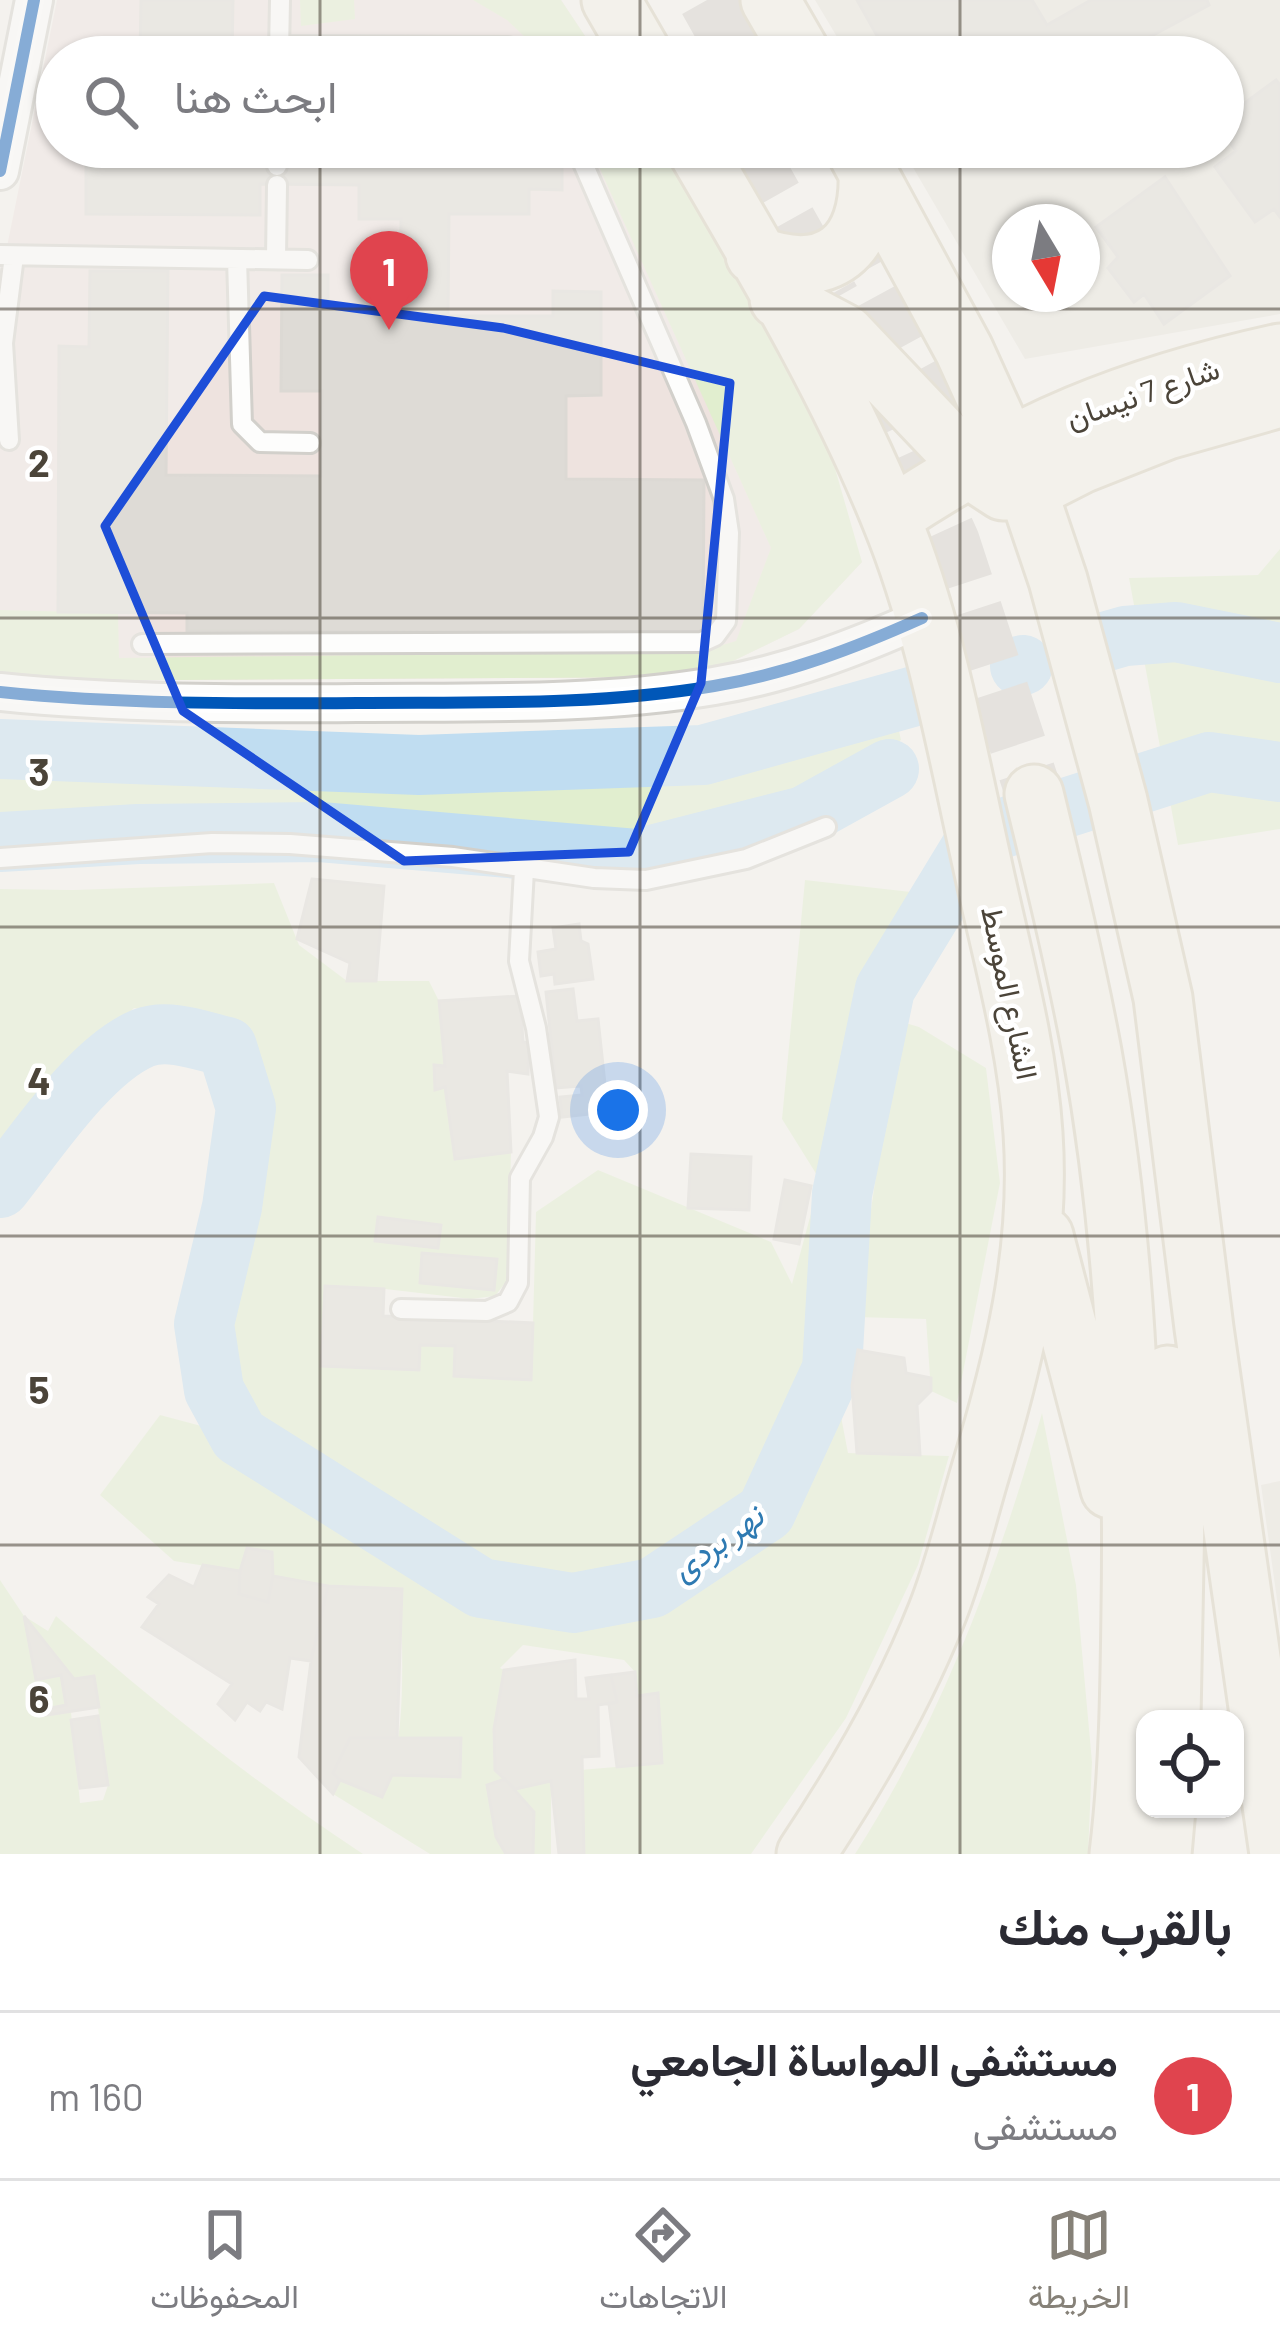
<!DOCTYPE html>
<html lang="ar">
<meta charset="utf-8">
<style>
body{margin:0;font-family:Barlow,Vazirmatn,sans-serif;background:#f7f7f7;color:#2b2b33;direction:rtl}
.controls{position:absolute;right:36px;bottom:36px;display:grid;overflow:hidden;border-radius:24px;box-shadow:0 3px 9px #0004}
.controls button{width:108px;height:108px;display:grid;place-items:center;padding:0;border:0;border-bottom:3px solid #e1e1e2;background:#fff;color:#2b2b33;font:60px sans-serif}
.compass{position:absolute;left:992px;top:204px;width:108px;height:108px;border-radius:50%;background:#fff;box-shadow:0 3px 9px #0004;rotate:170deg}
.you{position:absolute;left:618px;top:1110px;width:42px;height:42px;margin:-30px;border:9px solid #fff;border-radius:50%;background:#1a73e8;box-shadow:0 0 0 18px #1a73e833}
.badge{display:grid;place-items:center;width:78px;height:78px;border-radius:50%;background:#868178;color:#fff;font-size:39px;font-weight:700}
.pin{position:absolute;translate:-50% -99px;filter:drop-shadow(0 3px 6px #0008)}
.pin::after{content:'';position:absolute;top:63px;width:42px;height:36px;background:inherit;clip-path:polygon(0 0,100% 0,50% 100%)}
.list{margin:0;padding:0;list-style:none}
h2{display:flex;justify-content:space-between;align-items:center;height:156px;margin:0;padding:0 48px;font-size:51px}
h2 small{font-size:39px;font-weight:400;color:#7c7c81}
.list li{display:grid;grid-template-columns:78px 1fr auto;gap:36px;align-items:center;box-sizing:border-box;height:168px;padding:0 48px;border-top:3px solid #e1e1e2}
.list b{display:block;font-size:45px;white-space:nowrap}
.list p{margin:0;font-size:39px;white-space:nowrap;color:#7c7c81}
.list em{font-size:39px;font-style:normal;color:#7c7c81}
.icon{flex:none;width:66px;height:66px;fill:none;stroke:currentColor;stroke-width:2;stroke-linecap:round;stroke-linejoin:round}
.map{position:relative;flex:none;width:1280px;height:1854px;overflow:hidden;direction:ltr}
.search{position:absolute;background:#fff;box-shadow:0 3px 9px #0004;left:36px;right:36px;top:36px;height:132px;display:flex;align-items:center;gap:30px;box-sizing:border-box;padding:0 42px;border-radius:66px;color:#7c7c81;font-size:45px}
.sheet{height:324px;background:#fff}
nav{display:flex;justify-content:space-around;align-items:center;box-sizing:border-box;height:168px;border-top:3px solid #e1e1e2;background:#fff;font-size:33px;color:#7c7c81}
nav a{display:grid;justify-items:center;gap:6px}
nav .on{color:#868178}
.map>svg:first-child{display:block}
.residential{fill:#e7e4dc;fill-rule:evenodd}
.medical{fill:#eee3df}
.green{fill:#e1eecf;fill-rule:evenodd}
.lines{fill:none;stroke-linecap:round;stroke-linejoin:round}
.river{stroke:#c0ddf1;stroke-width:60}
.building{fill:#dedbd6;stroke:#dcd9d4;stroke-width:3}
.primary-tunnel{stroke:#d2cfca;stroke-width:57;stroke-dasharray:57 28;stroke-linecap:butt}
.service-casing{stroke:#d2d0cb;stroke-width:24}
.minor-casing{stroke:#d2d0cb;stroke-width:42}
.primary-casing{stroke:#d6cebb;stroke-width:63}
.service{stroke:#fdfdfc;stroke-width:18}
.minor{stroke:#fdfdfc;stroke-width:36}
.primary{stroke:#f2efe6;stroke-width:57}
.cycleway-casing{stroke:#fff;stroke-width:20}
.cycleway{stroke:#0057b8;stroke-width:12}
.marked{fill:none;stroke:#1d4ed8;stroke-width:9;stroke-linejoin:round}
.grid{fill:none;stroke:#4b4439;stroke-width:3;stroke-opacity:0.55}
.labels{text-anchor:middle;stroke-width:9;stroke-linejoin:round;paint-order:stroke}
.street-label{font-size:30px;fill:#4b4439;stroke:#fff}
.water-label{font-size:33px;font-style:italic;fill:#2e7ab2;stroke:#fff}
.grid-label{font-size:39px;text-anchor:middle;font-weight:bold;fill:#4b4439;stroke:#fff;stroke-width:9;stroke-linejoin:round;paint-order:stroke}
</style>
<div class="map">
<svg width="1280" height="1854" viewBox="0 0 1280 1854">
<rect width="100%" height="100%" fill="#f4f2ee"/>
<path class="residential" d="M815 0H1280V314L1025 359 901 147H1223V57H849ZM1010 222H1082V294H1010Z
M1280 1481V1621L1261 1485Z"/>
<path class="medical" d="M57 0H561L599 57H57V147H659L862 562 799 629 700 677 0 681V281Z"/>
<path class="green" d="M300 0H354L355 19 301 26Z
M473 0H561L599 57H546L507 20Z
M590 147H659L809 378 862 562 799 629 700 677 0 681V610L118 613 119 658 703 651 736 641 771 548Z
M1280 549V829L1178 845 1129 578 1258 575Z
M897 722 901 740 803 814 633 853 337 828 0 839V765L412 781 707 766Z
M805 880 920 893 872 980 830 1198 824 1268 812 1327 832 1369 848 1453 949 1456 918 1565 846 1718 751 1854H584L580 1770 662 1763 658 1694 637 1696 635 1672 624 1660 523 1645 500 1668 504 1670 494 1729 495 1770 505 1779 487 1785 496 1837 506 1854H430L333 1794 340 1780 382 1797C410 1736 400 1655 402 1589H352L174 1561 100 1495 160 1415 239 1436 245 1431 218 1379 215 1321 255 1151 254 1094 244 1057 210 1021 134 1008 70 1068 0 1159V889L73 890 274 883 299 945 347 981H429L439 1001 445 1066H434L435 1089 445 1087 455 1159 511 1152 509 1245 514 1272 495 1296 471 1299 385 1289 383 1316 533 1323 536 1212 598 1170 771 1242 792 1284 820 1180 782 1119Z
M899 1021 919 1027 986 1068 1000 1183 957 1403 931 1391 926 1319 855 1317Z
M1042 1413 1076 1585 1092 1762 1088 1854H855C942 1718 998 1567 1042 1413Z
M0 1580 24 1616 48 1631 56 1616C153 1702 255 1783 363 1854H0ZM25 1618 74 1679 94 1677 108 1785 103 1800 80 1803 71 1712 41 1716 66 1705 61 1675 36 1680Z
M551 1781V1854H533V1812L515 1789Z"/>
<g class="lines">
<path class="river" d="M1083 648 1125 636 1176 632 1280 653
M1020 666 1023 665
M0 749 419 765 703 755 915 696
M0 842 138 834 320 832 636 859 804 816 889 769
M0 1188C36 1143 90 1060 143 1038 169 1028 202 1041 227 1047L246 1108 232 1207 204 1324 214 1390 239 1436 481 1588 573 1603 652 1588 766 1512 832 1369 842 1194 885 989 978 836 1209 762 1280 772"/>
</g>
<path class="building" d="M141 0H233L232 57H140Z
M857 0H1032L1047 25 1091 0H1207L1209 5 1112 57H889Z
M1276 80 1280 85V217L1274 209 1255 222 1215 167 1236 151 1223 133V119Z
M86 147H232V167H323V147H562V190L529 189V214H449L448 316H553V291L601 292V395L566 396V479L704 480 703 633 187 631V613L58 612 59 346 89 347 90 271H168L166 475 321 476 322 391H281L282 275H328V306L400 307 401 219H359V185L260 184V215L86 214Z
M1165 177 1230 276 1164 324 1144 294 1134 302 1108 268 1118 257 1096 227Z
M312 879 384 886 376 981H347L350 963 297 939Z
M579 924 581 941 588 944 593 979 555 984 554 974 541 976 538 952 556 949 553 928Z
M573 989 577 1021 598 1019 608 1112 562 1117 560 1097 582 1095 581 1086 556 1088 546 992Z
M520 996 523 1042 529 1043 528 1074 507 1071 511 1152 455 1159 445 1087 435 1090 434 1065 445 1066 439 1001Z
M691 1154 751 1157 749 1210 688 1208Z
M785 1180 811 1186 799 1244 774 1239Z
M378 1217 441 1225 438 1248 375 1241Z
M422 1253 497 1259 494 1290 420 1283Z
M325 1286 384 1289 383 1316 533 1323 531 1380 454 1376 455 1346 420 1345 419 1370 321 1366Z
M858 1350 904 1358 906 1373 931 1378V1391L917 1405 920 1455 857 1453 852 1386Z
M247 1548 272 1552 273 1576 268 1602 239 1594 240 1571Z
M203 1565 240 1571 239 1594 268 1602 273 1576 328 1586 311 1661 290 1658 282 1709 266 1702 260 1711 247 1702 235 1720 218 1704 232 1684 142 1627 159 1604 148 1597 169 1575 194 1587Z
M328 1586 402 1589 397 1738H350L333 1773 340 1780 333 1794 299 1757 311 1661Z
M24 1616 74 1679 94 1676 99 1707 41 1716 35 1711 66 1705 61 1675 36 1680Z
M575 1660 576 1699H589L586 1678 611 1675 617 1702 598 1705 599 1756 582 1757 584 1854H559L551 1781 515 1789 495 1770 494 1729 504 1670Z
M635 1672 637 1696 658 1693 662 1763 617 1767 609 1704 617 1702 611 1675Z
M98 1716 108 1785 80 1788 71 1720Z
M350 1738H461L460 1777 392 1775 382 1797 340 1780 333 1773Z
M505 1779 534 1812 533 1854H506L496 1837 487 1785Z"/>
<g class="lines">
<path class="primary-tunnel" d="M707 0 739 57
M746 147 832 300
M833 223 938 416
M875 375 951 541 1034 794"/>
<g class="service-casing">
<path id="service" d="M279 46 508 47 533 57
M279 52 280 0
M277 166V147
M0 255 308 260
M237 259 242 424 260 442 310 443
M276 259 277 185
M9 440 3 343 14 256
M142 644 702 642 715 636 726 621 729 533 724 499 696 423 576 147
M0 858 212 843 290 844 453 857 594 878 646 880 746 859 826 827
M401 1309 487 1311 508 1302 518 1283 520 1178 543 1137 549 1117 536 1028 519 961 524 870"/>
</g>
<g class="minor-casing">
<path id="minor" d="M0 171 34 0
M0 692C118 704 238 704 357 703 475 702 596 706 714 686 787 674 855 648 922 618"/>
</g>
<g class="primary-casing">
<path id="primary" d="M611 0 644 57
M770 0 803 57
M695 147C765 267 839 390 891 519 935 626 957 751 982 863 1001 952 1027 1042 1033 1133 1041 1251 1014 1361 980 1473 966 1520 955 1568 937 1613 904 1697 856 1779 806 1854
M854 147 964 350 1028 491 1058 580 1118 801 1163 998 1204 1328 1279 1854
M755 255C829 283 871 247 868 171
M779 299 845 334 980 476 1003 491H1028L1081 464 1167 430 1280 398
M891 517C1022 430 1126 387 1280 353
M1034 794C1055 880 1076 966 1092 1052 1125 1236 1134 1422 1131 1608 1130 1690 1129 1772 1119 1854
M1044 1236 1110 1489
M1168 1375 1175 1513 1171 1719
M1162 1854 1166 1809"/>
</g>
<use href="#service" class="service"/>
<use href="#minor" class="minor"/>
<use href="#primary" class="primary"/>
<g class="cycleway-casing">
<path id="cycleway" d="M0 171 34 0
M0 692C118 704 238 704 357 703 475 702 596 706 714 686 787 674 855 648 922 618"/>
</g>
<use href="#cycleway" class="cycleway"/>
</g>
<path d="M0 0H1280V1854H0ZM264 296 503 328 730 383 701 683 629 852 404 861 183 711 105 526Z" fill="#f4f2ee" fill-opacity=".55" fill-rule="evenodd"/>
<path class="marked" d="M264 296 503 328 730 383 701 683 629 852 404 861 183 711 105 526Z"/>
<path class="grid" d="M320 0V57M640 0V57M960 0V57M320 147V1854M640 147V1854M960 147V1854M0 309H1280M0 618H1280M0 927H1280M0 1236H1280M0 1545H1280"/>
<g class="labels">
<g class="street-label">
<text transform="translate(1143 394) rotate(-19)" y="10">شارع 7 نيسان</text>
<text transform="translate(1009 993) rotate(78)" y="10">الشارع الموسط</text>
</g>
<g class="water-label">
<text transform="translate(717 1542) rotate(-36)" y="12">نهر بردى</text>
</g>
</g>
<g class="grid-label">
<text x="39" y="477">2</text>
<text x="39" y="786">3</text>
<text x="39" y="1095">4</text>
<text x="39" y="1404">5</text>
<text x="39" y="1713">6</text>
</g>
</svg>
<div class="controls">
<button><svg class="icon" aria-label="locate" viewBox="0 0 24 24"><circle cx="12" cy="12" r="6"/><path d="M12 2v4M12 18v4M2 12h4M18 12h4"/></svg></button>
</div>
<svg class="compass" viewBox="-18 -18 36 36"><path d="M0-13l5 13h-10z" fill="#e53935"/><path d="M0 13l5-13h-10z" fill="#7c7c81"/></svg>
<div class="you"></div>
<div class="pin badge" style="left:389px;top:330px;background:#e0444e">1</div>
<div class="search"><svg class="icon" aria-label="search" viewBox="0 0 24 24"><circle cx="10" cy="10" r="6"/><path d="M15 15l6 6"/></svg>ابحث هنا</div>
</div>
<section class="sheet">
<h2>بالقرب منك<small></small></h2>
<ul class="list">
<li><span class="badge" style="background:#e0444e">1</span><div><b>مستشفى المواساة الجامعي</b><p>مستشفى</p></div><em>160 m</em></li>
</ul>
</section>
<nav>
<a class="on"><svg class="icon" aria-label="map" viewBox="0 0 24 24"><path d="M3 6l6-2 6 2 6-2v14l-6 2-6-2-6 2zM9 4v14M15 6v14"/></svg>الخريطة</a>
<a><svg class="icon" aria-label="directions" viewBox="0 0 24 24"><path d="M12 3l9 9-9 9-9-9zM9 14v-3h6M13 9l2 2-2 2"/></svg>الاتجاهات</a>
<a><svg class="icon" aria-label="saved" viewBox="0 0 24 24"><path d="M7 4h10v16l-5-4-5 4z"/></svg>المحفوظات</a>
</nav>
